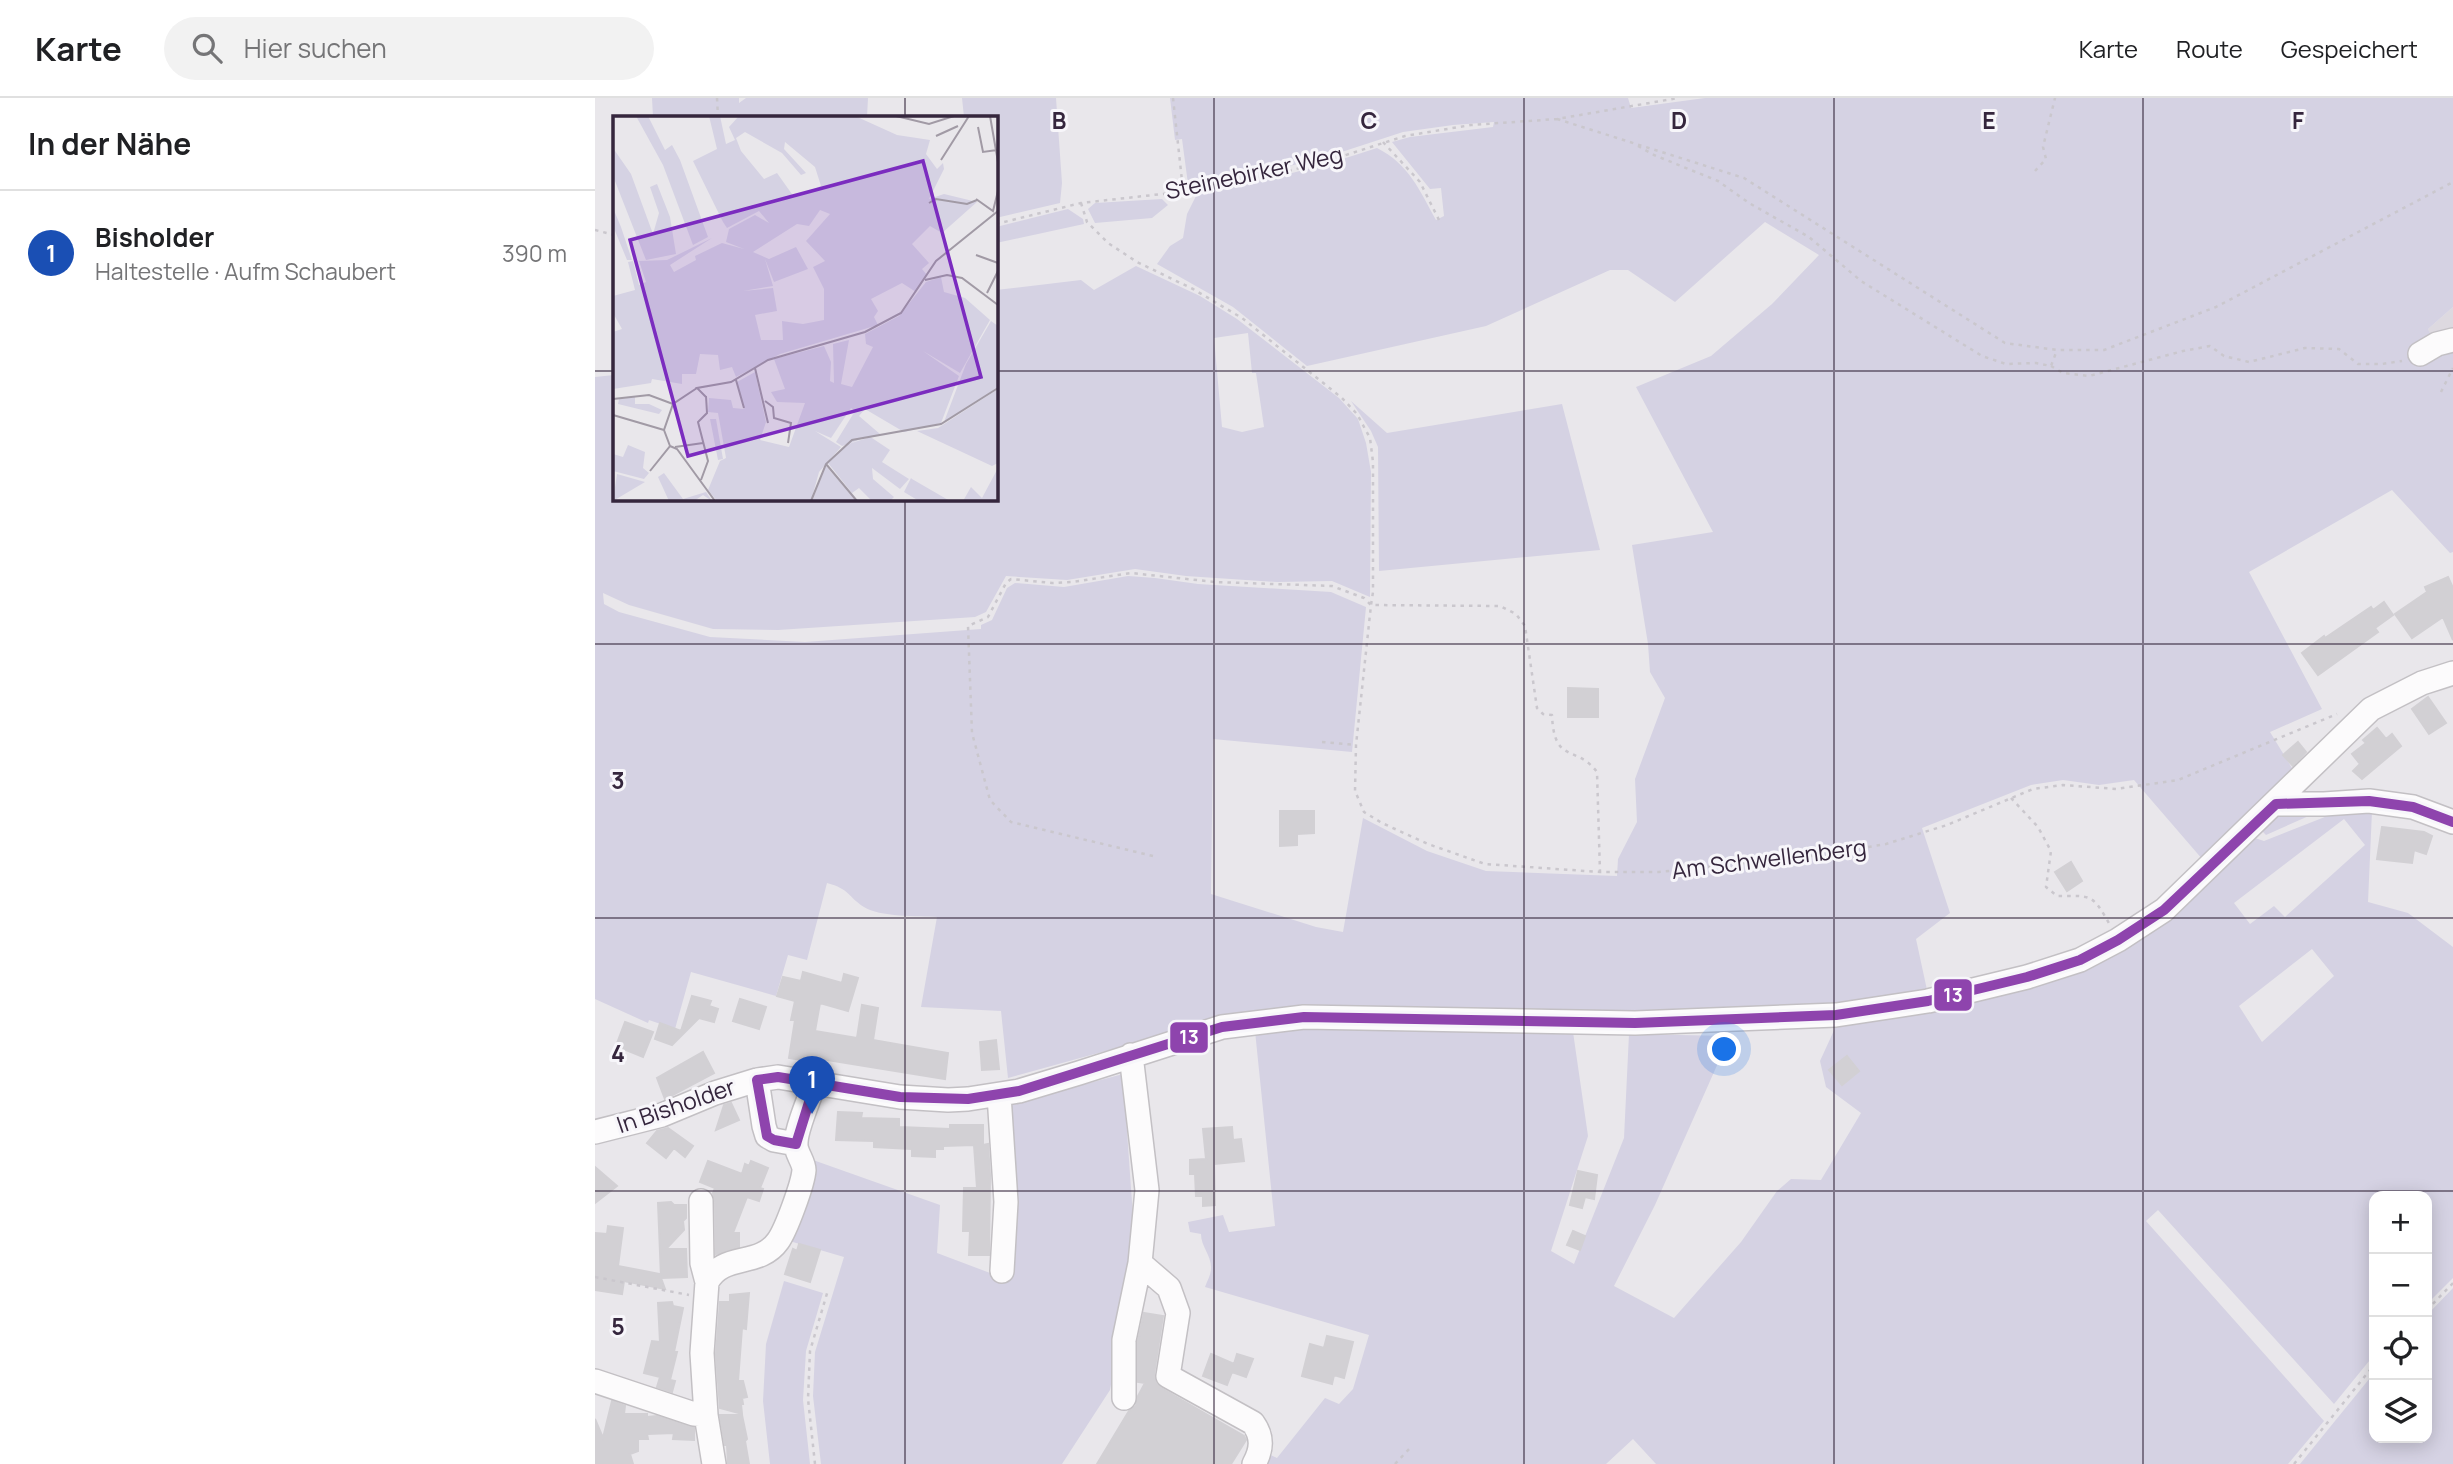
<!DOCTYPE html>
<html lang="de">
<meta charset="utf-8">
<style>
body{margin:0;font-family:Manrope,sans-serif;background:#f2f2f2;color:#202124}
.controls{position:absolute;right:21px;bottom:21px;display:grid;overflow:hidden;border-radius:14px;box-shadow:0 4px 18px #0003}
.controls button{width:63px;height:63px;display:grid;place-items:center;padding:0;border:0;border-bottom:2px solid #e0e0e0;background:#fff;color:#202124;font:35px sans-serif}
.you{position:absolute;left:1130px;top:952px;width:24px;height:24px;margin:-18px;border:5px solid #fff;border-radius:50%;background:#1a73e8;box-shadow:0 0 0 10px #1a73e833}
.badge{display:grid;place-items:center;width:46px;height:46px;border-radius:50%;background:#746a7a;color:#fff;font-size:23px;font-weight:700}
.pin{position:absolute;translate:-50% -58px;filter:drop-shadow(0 2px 4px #0008)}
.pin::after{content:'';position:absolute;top:37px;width:24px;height:21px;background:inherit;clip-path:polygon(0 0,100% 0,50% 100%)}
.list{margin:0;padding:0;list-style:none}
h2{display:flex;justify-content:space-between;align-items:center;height:91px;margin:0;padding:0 28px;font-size:30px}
h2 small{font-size:23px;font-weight:400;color:#757577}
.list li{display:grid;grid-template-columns:46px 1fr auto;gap:21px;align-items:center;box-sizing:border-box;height:126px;padding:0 28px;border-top:2px solid #e0e0e0}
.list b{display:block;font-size:26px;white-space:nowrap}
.list p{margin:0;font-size:23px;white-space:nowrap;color:#757577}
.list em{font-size:23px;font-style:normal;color:#757577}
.icon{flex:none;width:38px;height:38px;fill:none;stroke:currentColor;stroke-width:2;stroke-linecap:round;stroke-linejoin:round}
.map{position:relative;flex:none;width:1858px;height:1366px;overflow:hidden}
header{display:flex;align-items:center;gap:42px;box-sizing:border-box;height:98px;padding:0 35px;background:#fff;border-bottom:2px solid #e0e0e0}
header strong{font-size:33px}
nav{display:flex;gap:38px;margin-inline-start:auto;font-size:24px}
.search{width:490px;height:63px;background:#f2f2f2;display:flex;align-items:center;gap:18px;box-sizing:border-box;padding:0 24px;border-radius:38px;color:#757577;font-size:26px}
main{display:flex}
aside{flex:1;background:#fff}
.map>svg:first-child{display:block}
.built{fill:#ddd9e0}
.green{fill:#d5d2e3;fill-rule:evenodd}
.building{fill:#d2d0d4;stroke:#d2d0d4;stroke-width:2}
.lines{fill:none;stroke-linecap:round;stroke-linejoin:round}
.minor-casing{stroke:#c3c0c4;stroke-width:26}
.path{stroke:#cac7cd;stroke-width:2.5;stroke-dasharray:3.5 5;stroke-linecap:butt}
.minor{stroke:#fcfbfc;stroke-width:23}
.bus-1-casing{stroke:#f7f6fa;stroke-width:16}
.bus-1{stroke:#8e44ad;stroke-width:10}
.grid{fill:none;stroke:#35263d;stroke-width:2;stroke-opacity:0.55}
.labels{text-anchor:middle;stroke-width:6;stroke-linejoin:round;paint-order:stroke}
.street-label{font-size:23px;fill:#35263d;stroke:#f7f6fa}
.inset-road{fill:none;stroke:#a19aa5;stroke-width:2}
.view{fill:#7b2cbf;fill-opacity:0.15;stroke:#7b2cbf;stroke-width:3.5}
.inset-edge{fill:none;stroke:#35263d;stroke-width:3.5}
.grid-label{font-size:23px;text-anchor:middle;font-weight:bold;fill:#35263d;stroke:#f7f6fa;stroke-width:6;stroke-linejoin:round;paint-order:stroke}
.line-badge{stroke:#f7f6fa;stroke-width:2.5}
.badge-label{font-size:19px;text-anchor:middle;font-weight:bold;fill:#fff}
</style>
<header>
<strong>Karte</strong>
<div class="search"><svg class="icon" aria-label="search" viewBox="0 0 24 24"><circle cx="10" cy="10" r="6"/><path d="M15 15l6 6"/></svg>Hier suchen</div>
<nav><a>Karte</a><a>Route</a><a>Gespeichert</a></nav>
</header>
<main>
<aside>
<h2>In der Nähe<small></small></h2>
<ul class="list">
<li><span class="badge" style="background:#1a4fb4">1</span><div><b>Bisholder</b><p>Haltestelle · Aufm Schaubert</p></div><em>390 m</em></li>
</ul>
</aside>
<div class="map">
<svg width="1858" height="1366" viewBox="0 0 1858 1366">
<rect width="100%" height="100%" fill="#e9e7eb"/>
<path class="built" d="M1858 209V239L1838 243 1833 231Z"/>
<path class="green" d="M57 0H144V5L151 0H273L272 19H58Z
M367 0H461L467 85 465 105 401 120V19H369Z
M575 0H1033L1036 10 1110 0H1858V209L1833 231 1839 243 1858 239V454L1855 455 1797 392 1654 474 1727 611 1675 634 1700 675 1608 762 1539 682 1504 687 1468 682 1436 687 1327 730 1355 815 1321 841 1332 892 1246 906 590 931 413 980 406 913 326 909 342 819C324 818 284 819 269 809 253 799 255 791 232 785L212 862 193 857 181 898 96 874 80 931 54 922 53 925 0 901V279L19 277V401H401V192L486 182 499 192 541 168 605 198 642 221 744 300 763 321 771 345 776 374 775 499 737 483 682 484 591 478 540 471 472 482 411 478 391 514 380 519 183 532 118 531 34 507 8 495 9 506 24 514 115 539 210 544 386 531V527L397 522 412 490 420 485 469 489 533 478 560 480 603 486 736 494 771 509 757 654 618 641 616 796 721 829 748 834 768 720 832 753 891 773 1022 778 1023 761 1042 724 1040 681 1070 600 1055 574 1053 546 1037 447 1118 434 1041 289 1116 258 1177 206 1224 157 1170 124 1080 204 1033 172H1015L891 228 712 268 638 209 562 166 575 148 588 140 592 116 604 92C665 86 724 69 782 50 814 66 825 93 841 122L849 118 846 90 835 91 797 44 815 39 898 29 899 24 858 27 808 34 722 62 661 75 593 86 587 41 580 42ZM653 235 657 275H661L669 329 647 334 627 329 619 240Z
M567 101 573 107 557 120 500 125 493 111 500 105Z
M473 111 488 121 489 126 401 145V129Z
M756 303 792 335 967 306 1005 452 784 473 783 349 776 333Z
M1725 713 1671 737 1667 733 1683 715Z
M1777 713 1773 804 1813 815 1858 849V1180L1832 1206V1098H1779V1257L1739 1306 1563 1112 1551 1123 1729 1323 1693 1366H1061L1038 1341 1011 1366H663L669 1354 682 1360 730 1300 744 1306 758 1291 774 1237 610 1189C612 1183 616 1177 616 1171 617 1158 606 1149 606 1136L595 1134 593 1124 628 1117 634 1134 680 1128 660 933 702 928 978 934 993 1038 956 1153 979 1166 1029 1040 1034 936 1135 938 1060 1107 1019 1188 1079 1220 1146 1144 1182 1093 1196 1081 1226 1082 1266 1015 1231 989 1225 963 1241 928 1530 848 1584 815 1660 740 1669 743 1740 715ZM1749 721 1770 747 1690 819 1679 808 1655 826 1639 805ZM1717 851 1739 878 1667 944 1644 908Z
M528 976 539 1133 533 1195 515 1292 467 1366H226L218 1298 220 1254 249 1159 191 1142 218 1062 345 1107 342 1155 411 1181 409 1008Z
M189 1183 228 1195 211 1253 208 1302 215 1366H175L168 1303 171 1246Z
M1858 1190V1366H1705L1779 1275V1340H1832V1217Z"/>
<path class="building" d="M1853 479 1858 490V542L1848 519 1817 540 1800 516 1832 494 1830 489Z
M1789 504 1798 517 1780 530 1783 534 1723 577 1707 555 1729 538 1730 540 1776 509 1778 512Z
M973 590 1003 591V619H973Z
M1833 599 1851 625 1834 636 1817 611Z
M1782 630 1791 641 1797 636 1806 648 1767 681 1758 673 1765 666 1757 656 1771 645 1768 642Z
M1703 644 1711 654 1698 668 1688 657Z
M685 713H719V735L702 736V747L685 748Z
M1787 729 1829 734 1837 738 1831 756 1819 752 1817 765 1782 761Z
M1476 764 1487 783 1472 793 1460 774Z
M208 874 247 885 249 876 263 880 253 913 225 905 220 933 262 940 267 907 283 910 278 942 353 955 350 981 214 959 213 963 194 960 200 922H196L200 903 182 898 188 879 206 883Z
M97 898 116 903 114 908 123 911 119 924 104 920 77 947 60 941 65 925 86 933Z
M145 901 171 909 164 931 138 923Z
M30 924 58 934 48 959 21 948Z
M401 942 404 971 387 972 385 944Z
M108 954 119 975 70 1001 62 980Z
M1252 958 1264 973 1247 987 1234 972Z
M136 1005 144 1022 121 1032 129 1007Z
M243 1014 267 1015 266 1020 304 1021V1029L355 1031V1027H388V1047L393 1046 395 1077 394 1157H374L375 1133H368L369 1090H382L379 1047 348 1048V1051H340V1059L317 1058V1051L279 1049V1043L241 1042Z
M637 1029 638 1042 646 1041 649 1063 619 1066 620 1107 608 1108V1098H601L600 1076H595V1062L611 1061 608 1031Z
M73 1030 98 1048 90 1059 79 1050 71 1060 52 1045 62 1033Z
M113 1063 147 1076 150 1066 154 1068 156 1063 173 1070 165 1090 168 1091 164 1103 152 1099 138 1135H144V1149L121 1156 120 1103 118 1095 120 1090 105 1084Z
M0 1069 22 1088 0 1105Z
M983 1073 1002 1077 999 1101 990 1099 987 1110 975 1107Z
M76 1104 79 1107H91V1120L88 1123 89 1132 71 1151H91L92 1179 66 1180 70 1191 29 1183 27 1196 0 1192V1135L12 1136 13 1128 28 1130 23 1168 65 1176 66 1179 63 1105Z
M978 1133 990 1138 985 1152 972 1147Z
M204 1146 225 1152 215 1184 190 1176 198 1151 202 1153Z
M154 1195 151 1231 147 1230 143 1283H148L152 1299 147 1300 148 1306H146L147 1316 125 1310 121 1256 125 1204H135V1197Z
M77 1204 78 1208 88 1210 79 1254H82L75 1282 80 1283 77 1294 62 1289 65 1279 49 1275 57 1243 65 1244 63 1205Z
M549 1215 568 1218 559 1276 561 1285 566 1290 649 1338 651 1342 636 1366H502L534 1313 541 1308 543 1298 550 1285 543 1284V1243Z
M732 1238 758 1244 749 1280 739 1277 737 1286 707 1278 715 1246 729 1250Z
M616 1256 639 1266 642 1256 658 1261 651 1279 637 1274 632 1287 608 1278Z
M17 1303 30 1308 29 1316H52V1319L62 1318 99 1330V1342L78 1341 79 1335 52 1336 53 1341H43V1353L35 1356 38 1366H0V1321L8 1340Z
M125 1317H147L152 1341 150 1343 154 1366H133L132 1347H130Z"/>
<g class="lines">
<g class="minor-casing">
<path id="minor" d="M1825 256 1842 246 1858 242
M1681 706H1729L1774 703 1818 709 1858 724
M404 997 411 1104 407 1173
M0 1034 67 1017 120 995 162 982
M201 1046 179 1042 172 1038 169 1028 162 982 183 979 305 999 353 1002 373 1001 424 993 484 975 627 929 709 919 1040 925 1241 917 1333 903 1432 879 1485 862 1523 842 1569 812 1776 611 1827 585 1858 575
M106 1103 107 1165 112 1184
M545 1165 574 1190 583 1215 573 1278 658 1325C668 1339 667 1351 659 1366
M0 1283 99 1316 111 1317
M529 1300V1242L545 1165 552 1092 536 957
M119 1366 111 1317 107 1255 112 1184C128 1154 164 1170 183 1143 191 1132 208 1086 209 1072 209 1064 201 1055 201 1047 200 1034 215 998 220 985"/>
</g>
<path class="path" d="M122 0 123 19
M578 0 588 92
M962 21 1149 80 1410 245 1462 252H1509L1621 209 1858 84
M788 44 825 84 844 122
M1043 48 1059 57 1123 83 1154 105 1214 139 1266 183 1387 258 1411 266 1441 265 1456 268 1462 252
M1440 73 1451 61 1448 49 1460 0
M486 105 492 124 513 145 542 164 598 191 647 220 747 300 762 316 775 340 778 364V494L776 507 905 508 921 516 930 528 942 610 948 616 957 617C959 667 981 646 1002 674L1005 774
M401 126 486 105 576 95 672 78 726 65 810 38 876 27 962 21 1083 0
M0 132 19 137
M1456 268 1468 275 1494 278 1588 253 1615 248 1629 258 1654 264 1710 250 1744 251 1763 266H1787L1807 263
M1846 294 1858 270
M727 644 761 647
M1416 700 1443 729 1456 753 1451 789 1462 798C1497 798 1497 795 1515 827
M558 758 416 724 395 702 377 635 373 528 393 519 411 485 416 481 457 485 477 484 536 475 620 484 737 488 769 500 776 507 761 647 760 693 769 714 787 725 833 746 890 766 1005 774H1064L1226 757 1291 746 1352 727 1438 691 1468 687 1521 691 1583 682 1742 616
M0 1179 94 1197
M1832 1212 1858 1185
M220 1366 213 1301 215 1253 233 1192
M800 1366 815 1350
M1699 1366 1779 1267"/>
<use href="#minor" class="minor"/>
<g class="bus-1-casing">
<path id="bus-1" d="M1681 706 1774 703 1818 709 1858 724
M183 979 220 985 201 1046 179 1042 172 1038 162 982Z
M220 985 305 999 373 1001 424 993 627 929 709 919 1040 925 1241 917 1333 903 1432 879 1485 862 1523 842 1569 812 1681 706"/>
</g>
<use href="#bus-1" class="bus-1"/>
</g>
<path class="grid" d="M310 0V19M619 0V1366M929 0V1366M1239 0V1366M1548 0V1366M0 273H19M401 273H1858M310 401V1366M0 546H1858M0 820H1858M0 1093H1858"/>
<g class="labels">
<g class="street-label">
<text transform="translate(659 75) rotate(-12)" y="8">Steinebirker Weg</text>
<text transform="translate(1174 761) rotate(-7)" y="8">Am Schwellenberg</text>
<text transform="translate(81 1008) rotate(-19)" y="8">In Bisholder</text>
</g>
</g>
<g transform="translate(18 18)">
<rect width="385" height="385" fill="#e9e7eb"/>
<path d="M23 0H35L52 34 59 29 67 44 95 121 80 129 50 49ZM96 0H107L113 28 122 24 116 11 126 0H242L284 19 317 24 313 38 324 53 330 47 331 53 316 83 331 78 364 86 329 117 317 110 299 128 316 147 309 153 314 159 303 176 289 167 258 183 265 195 261 201 265 209 167 238 123 261 119 251 107 254 105 239 87 238 83 258H69V268L39 263 38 267 0 273V216L9 213 0 197V180L22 174 15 146 20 145 26 169 33 166 26 145 54 144 99 122 57 149 61 156 83 144 82 140 109 127 131 133 113 126 116 113 142 99 156 107 146 95 114 112 110 106 80 45 104 33ZM132 16 169 37 188 59 193 57 171 33 172 26 202 51 208 70 181 81 164 57 151 63 128 35 123 22ZM207 94 217 98 193 125 212 145 200 151 211 173V204L190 208 169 205 170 224H148L142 199 164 195 160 172 130 175 160 170 152 143 161 166 195 153 183 131 156 143 140 136 184 108 196 110ZM0 32 18 58 40 118 46 97 37 71 44 68 57 101 63 138 33 144 0 60ZM0 92 8 111 19 144H14L0 110ZM328 161 331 176 352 182 377 204 347 257 310 235 346 260 328 307 291 316 252 293 246 300 267 318 229 330 223 326 242 295 238 292 218 322 202 315 228 331 206 356 198 385H104L95 374 107 345 113 342 105 297 95 296 96 282 118 284 120 292 131 293 124 266 142 256 153 306 147 324 176 331 192 287 164 286 158 276 172 273 161 243 211 230 218 246 217 265 221 267 220 228 236 224 228 268 239 271 260 231 253 228 252 218 286 200 313 166ZM378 205 385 210V271L331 306 353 248ZM385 273V347L379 350 304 315 325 312ZM22 281V288H36L49 294 46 298 5 288 6 283ZM97 303H103L110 343 105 344ZM256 320 277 334 269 346 296 363 287 373 259 352 260 363 281 381 277 385H259L246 372 239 377 215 347 235 328ZM15 329 32 336 30 352 36 357 31 363 0 355V338L10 341ZM213 350 243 385H199ZM385 352V385H350L358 371 369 382ZM51 357 70 383 93 376 99 385 90 379 81 385H56L45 361ZM4 358 32 366 0 385ZM298 362 299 363 337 385H306L291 376Z" fill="#d5d2e3" fill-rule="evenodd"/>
<path class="inset-road" d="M283 0 316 8 341 0M377 0 385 46M365 11 370 36 384 34M323 20 345 10M328 44 356 0M363 83 380 95 385 75M316 87 323 83 354 88 364 84M363 139 385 147M312 164 334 159 349 162 385 189M374 177 385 155M142 252 155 307M123 264 131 292M93 281 84 272 118 266 155 244 252 216 288 197 323 145 385 95M0 283 36 279 60 288M152 285 160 291 161 302 178 307 175 327M0 299 51 314M57 330 64 333 102 385M62 331 90 327M213 348 244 385M37 355 57 330 51 314 60 288 84 272M88 364 95 345 85 306 94 297 93 280M198 385 213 348 239 324 328 308 385 272"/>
<path class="view" d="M310 45 368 261 75 340 17 124Z"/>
<rect width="385" height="385" class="inset-edge"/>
</g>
<g class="grid-label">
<text x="464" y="31">B</text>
<text x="774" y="31">C</text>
<text x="1084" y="31">D</text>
<text x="1394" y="31">E</text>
<text x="1703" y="31">F</text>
<text x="23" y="691">3</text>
<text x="23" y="964">4</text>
<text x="23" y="1237">5</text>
</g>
<g class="line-badge">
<rect x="1338" y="880" width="40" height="34" rx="7" fill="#8e44ad"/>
<rect x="574" y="923" width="40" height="33" rx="7" fill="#8e44ad"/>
</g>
<g class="badge-label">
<text x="1358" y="904">13</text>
<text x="594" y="946">13</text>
</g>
</svg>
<div class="controls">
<button>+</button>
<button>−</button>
<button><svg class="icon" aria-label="locate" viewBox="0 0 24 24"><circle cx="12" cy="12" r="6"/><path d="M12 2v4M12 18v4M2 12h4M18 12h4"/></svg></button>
<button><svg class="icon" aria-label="layers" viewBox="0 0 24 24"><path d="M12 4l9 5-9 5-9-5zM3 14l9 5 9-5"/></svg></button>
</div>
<div class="you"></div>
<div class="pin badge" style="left:217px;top:1016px;background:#1a4fb4">1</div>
</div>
</main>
